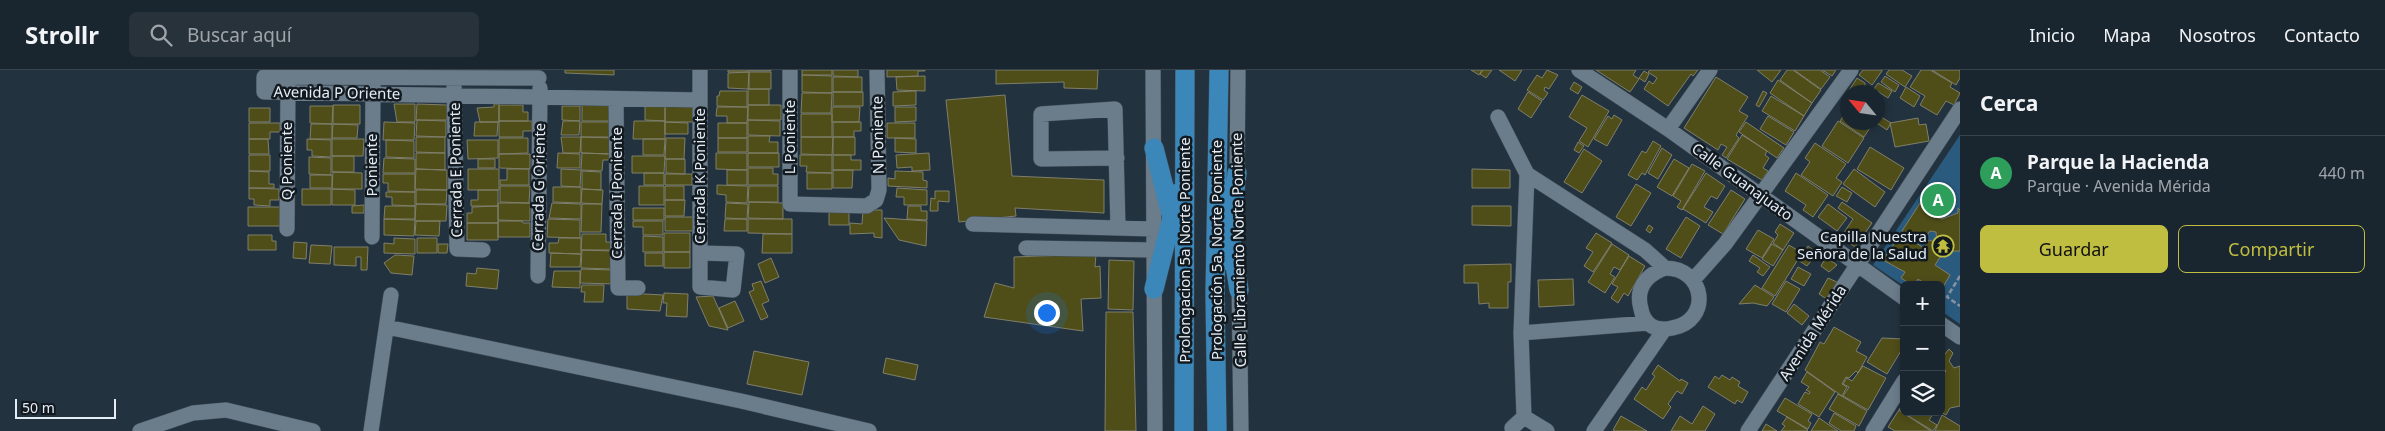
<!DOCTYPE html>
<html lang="es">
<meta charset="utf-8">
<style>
body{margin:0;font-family:"Noto Sans",sans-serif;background:#27323b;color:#f1f3f6}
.controls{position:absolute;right:15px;bottom:15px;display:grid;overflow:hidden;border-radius:8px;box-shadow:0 2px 8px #0003}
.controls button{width:45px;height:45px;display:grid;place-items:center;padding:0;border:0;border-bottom:1px solid #38434b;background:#1a262f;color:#f1f3f6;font:25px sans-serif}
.compass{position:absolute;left:1840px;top:15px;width:45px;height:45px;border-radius:50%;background:#1a262f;box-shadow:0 2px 8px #0003;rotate:299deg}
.scale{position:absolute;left:15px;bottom:12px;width:101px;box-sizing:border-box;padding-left:5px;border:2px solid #e4edf6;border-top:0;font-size:14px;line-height:18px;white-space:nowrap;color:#e4edf6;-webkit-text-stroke:4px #12191f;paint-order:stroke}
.you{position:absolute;left:1046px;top:242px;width:18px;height:18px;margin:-12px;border:4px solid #fff;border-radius:50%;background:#1a73e8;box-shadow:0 0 0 8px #1a73e833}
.badge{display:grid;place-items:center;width:32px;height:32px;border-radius:50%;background:#c0be40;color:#fff;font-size:16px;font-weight:700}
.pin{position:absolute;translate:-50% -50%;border:2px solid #fff;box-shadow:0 1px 5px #0006}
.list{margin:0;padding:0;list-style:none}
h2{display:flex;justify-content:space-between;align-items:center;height:65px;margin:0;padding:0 20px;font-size:21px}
h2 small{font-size:16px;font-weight:400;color:#9fa5aa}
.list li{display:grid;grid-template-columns:32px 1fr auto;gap:15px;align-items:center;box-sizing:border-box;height:75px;padding:0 20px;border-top:1px solid #38434b}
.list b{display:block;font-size:19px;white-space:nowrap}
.list p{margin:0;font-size:16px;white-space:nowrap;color:#9fa5aa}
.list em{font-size:16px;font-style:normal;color:#9fa5aa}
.actions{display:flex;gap:10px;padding:15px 20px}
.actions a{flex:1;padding:11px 0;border:1px solid #c0be40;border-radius:8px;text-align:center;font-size:18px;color:#c0be40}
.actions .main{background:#c0be40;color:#111}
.icon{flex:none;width:28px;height:28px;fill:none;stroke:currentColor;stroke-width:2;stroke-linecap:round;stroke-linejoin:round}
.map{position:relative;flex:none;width:1960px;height:361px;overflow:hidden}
header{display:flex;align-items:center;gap:30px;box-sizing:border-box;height:70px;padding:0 25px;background:#1a262f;border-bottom:1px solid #38434b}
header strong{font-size:24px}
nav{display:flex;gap:28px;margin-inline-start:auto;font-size:18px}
.search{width:350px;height:45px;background:#27323b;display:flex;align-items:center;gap:12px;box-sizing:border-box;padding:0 18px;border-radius:8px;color:#9fa5aa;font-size:19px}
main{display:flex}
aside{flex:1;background:#1a262f}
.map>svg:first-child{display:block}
.green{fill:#2a5b7f}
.building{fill:#4f4e19;stroke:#7f7f6b}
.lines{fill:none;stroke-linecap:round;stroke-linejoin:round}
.minor-casing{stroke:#3f4d57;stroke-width:16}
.major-casing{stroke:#3f4d57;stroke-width:20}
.path{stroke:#87939e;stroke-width:2.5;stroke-dasharray:5 2.5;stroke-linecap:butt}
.minor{stroke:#6b7c8b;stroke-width:15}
.major{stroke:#3c87b9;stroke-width:19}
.labels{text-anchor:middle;stroke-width:5;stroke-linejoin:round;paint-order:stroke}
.street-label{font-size:15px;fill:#e4edf6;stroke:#12191f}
.poi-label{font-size:15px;fill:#e4edf6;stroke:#12191f;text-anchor:end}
</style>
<header>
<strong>Strollr</strong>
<div class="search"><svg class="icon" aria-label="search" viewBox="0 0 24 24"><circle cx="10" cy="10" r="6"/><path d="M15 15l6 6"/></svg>Buscar aquí</div>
<nav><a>Inicio</a><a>Mapa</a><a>Nosotros</a><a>Contacto</a></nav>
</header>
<main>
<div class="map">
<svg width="1960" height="361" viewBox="0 0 1960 361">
<rect width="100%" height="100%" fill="#23323f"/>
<path class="green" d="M1960 65V254L1941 241V215L1904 216 1873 195Z"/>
<path class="building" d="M565 0H614V5L565 3Z
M728 0H748V2H728Z
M749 0H771V1H749Z
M802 0H832V5H802Z
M833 0H858V7L833 6Z
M887 0H925V1H918V6L887 7Z
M996 0H1098L1097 19 1064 18V12L996 14Z
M1471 0H1482L1479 5Z
M1483 0H1492L1486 8 1480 4Z
M1499 0H1522L1515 11Z
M1547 0 1558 5 1549 19 1545 17 1544 20 1548 23 1543 30 1527 20 1537 5 1542 8Z
M1596 0H1636L1633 5 1639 9 1630 22Z
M1650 0H1698L1693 6 1691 4 1668 36 1644 19 1649 11 1653 14 1657 8 1648 2Z
M1757 0H1781L1772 12Z
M1787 0H1793L1821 20 1812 33 1780 10Z
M1794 0H1820L1830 7 1821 19Z
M1822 0H1836L1832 6Z
M1863 0H1882V1L1872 15 1859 5Z
M1889 0H1902L1912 6 1905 17 1886 4Z
M1921 0H1930L1952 13 1950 17 1960 23 1954 35 1946 31 1937 45 1920 35 1925 26 1910 17Z
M1932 0H1960V8L1956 15Z
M1644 1 1649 4 1645 12 1639 8Z
M749 2H771V19H749Z
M749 2 748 19 728 18V3Z
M802 5 832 6V23L802 22Z
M925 6V21L897 20 896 7Z
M1885 6 1899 15 1895 22 1881 12Z
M833 7H862V22H833Z
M1716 7 1748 27 1739 41 1748 46 1736 65 1739 68 1726 88 1722 85 1727 77 1721 74 1718 80 1684 58Z
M1857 8 1865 13V22H1848Z
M1778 10 1812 33 1804 46 1770 23Z
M1574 12 1582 17 1578 24 1570 19Z
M1878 13 1892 21 1888 28 1874 19Z
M1906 17 1920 26 1914 37 1900 28Z
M748 19H769V35H748Z
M720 21H747V37L717 36V26H719Z
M916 21V35L893 36V22Z
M1763 21 1767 23 1759 37 1756 35Z
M833 22H863V36H833Z
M1528 22 1542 31 1531 48 1518 39Z
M802 23H832L831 43H801Z
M1005 25 1012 106 1104 110V143L1015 138 1016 146 959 152 946 30Z
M1582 25 1609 41 1588 77 1579 71 1587 58 1569 47Z
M1771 26 1804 46 1795 61 1762 41Z
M665 33H696V52H665Z
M394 34H415V52H397Z
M417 34 447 35V50H416Z
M494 34H499V52H480L477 38 494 37Z
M582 34 613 35V51H582Z
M645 34H665V51L645 50Z
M333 35H360V54H333Z
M499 35H523V42H528V51H499Z
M748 35H781V50H748Z
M310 36H333L332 54 310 53Z
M562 36H580V51L562 50Z
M717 37H748L747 53H727V46H716Z
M832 37H860L859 52H832Z
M895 37H916V51L895 52Z
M249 38H270V52H249Z
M1848 39V52L1873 53 1864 67 1840 51Z
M801 44H832V67H801Z
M1614 45 1622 50 1607 76 1594 69 1608 46 1612 49Z
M1878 45 1891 53 1887 60 1875 52H1878Z
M1768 46 1794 62 1786 75 1760 59Z
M1918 48 1919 55 1926 54 1929 71 1895 77 1890 53Z
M417 50 446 51V67L416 66Z
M748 50 780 51V66L748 65Z
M499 51H532V61H523V67H499Z
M563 51H580L579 65H561Z
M634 51H665V69H633Z
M1838 51 1864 68 1848 93 1822 76Z
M384 52 415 53 414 70H383Z
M475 52H498L497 66H474Z
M581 52H610V67H581Z
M665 52 688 53V64H665Z
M833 52H861V61H854V67H833Z
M1746 52 1784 78 1777 88 1739 62Z
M249 53H280V62H270V69H249Z
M718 53H747V68H718Z
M887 53H915V68H887Z
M311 54H332V69H310Z
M333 54 358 55 357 68H332Z
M1742 65 1767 81 1765 85 1769 88 1763 98 1768 101 1762 110 1727 89Z
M748 66H770L769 72H778V83H748Z
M416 67H445V83L416 82Z
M561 67H581L580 83H563Z
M581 67 613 68 612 84 581 83Z
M801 67H833L832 85 801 84Z
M833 67H855V85H833Z
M499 68H528V83L499 84Z
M666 68H685L684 89H665Z
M718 68H747V82H718Z
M895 68 916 69V83L895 82Z
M249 69H268L269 84H249Z
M307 69 331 70V87L312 86V80H307Z
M332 69H364L363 86H332Z
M643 69H665L664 85H643Z
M386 70 414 71V88L386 87Z
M467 70H498V88L468 89Z
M1653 71 1661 76 1645 105 1642 103 1637 110 1628 105 1642 81 1646 83Z
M1578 72 1584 76 1579 83 1574 80Z
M1815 73 1846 94 1836 108 1842 112 1833 126 1801 105 1810 92 1805 88Z
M1870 77 1904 98 1891 120 1857 99Z
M1662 78 1672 85 1658 109 1648 103Z
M1584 79 1602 91 1582 123 1564 112Z
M416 83H445V100L416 99Z
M558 83 580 84V98H557Z
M582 83 610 84 609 90H603L602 101 581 100Z
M716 83H747V100L716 99Z
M748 83H779V97H748Z
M929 83 930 100 912 101V97L897 98 896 85Z
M499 84H530V99L499 98Z
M249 85H270V101H249Z
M800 85H832V103L806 102 807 96H800Z
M833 85H851V90H861V100H833Z
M332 86H354V102H332Z
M632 86H665L664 103H632Z
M309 87 331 88V105L309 104Z
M384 88 415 89V103H383Z
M478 89H495V98H478Z
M666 89H685V104L666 103Z
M1674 89 1689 98 1672 126 1657 117Z
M1692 94 1705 101 1682 140 1677 137 1681 131 1673 126Z
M748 98H773V104H778V115H748Z
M416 99 447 100V120L415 119Z
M468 99H499V120H468Z
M507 99H529V115H500V110H507Z
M561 99 581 100 580 117 561 116Z
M1472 99 1510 100V118H1472Z
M1854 99 1885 122 1875 137 1843 114Z
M727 100H747V115H727Z
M833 100H853L852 118H833Z
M249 101 269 102V114H274V118H249Z
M582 101 601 102V120L582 119Z
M895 101 923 102V110L927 111V118L888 116V108L895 109Z
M333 102 362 103V119H332Z
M644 103H664V115H644Z
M807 103H832V119H807Z
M1706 103 1725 116 1717 129 1711 126 1704 137 1713 142 1706 153 1683 139Z
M1796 103 1828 125 1813 147 1803 140 1806 135 1785 121Z
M383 104H415V122L388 121V113H383Z
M665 104H692V115H665Z
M310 105H332V118H310Z
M1636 114 1651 123 1631 156 1616 147Z
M717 115 748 116 747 133 726 132V125L717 124Z
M500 116H530L529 133 500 132Z
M639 116H664V135H639Z
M665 116H684V130H665Z
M749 116H778V132H748Z
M553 117H581V133L553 132Z
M1842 117 1852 123 1847 132 1836 126Z
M249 118 279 119V130H270V136L254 135V129H249Z
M897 118 927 120V135H904V127H896Z
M302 119H331V135H302Z
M332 119 355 120V135H332Z
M582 119 603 120 602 134 581 133Z
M416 120H447L446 134H416Z
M478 120H498V136H471V130H478Z
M1731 120 1745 129 1723 164 1708 155Z
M935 121H949V132L938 131V141H930L931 128 935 129Z
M386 122H415V136L392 135V127H386Z
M1924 127 1942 139 1938 148 1942 149 1958 143V138L1960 140V181H1944L1935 195 1950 205 1941 220V215H1927L1918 209 1915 215H1912L1901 208 1905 202 1883 190 1901 164 1924 178 1929 170 1937 173 1936 162 1930 161 1921 173 1902 161Z
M665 130H685L684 146H665Z
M749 132 783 133V149L748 148Z
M1842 132 1872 153 1855 177 1841 167 1853 149 1838 138Z
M498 133H530V151L498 150Z
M552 133 581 134V149L549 148Z
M726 133 748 134 747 149 725 148Z
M416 134 447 135 446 151H415Z
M582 134H602L601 162H581Z
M1828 134 1847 148 1837 161 1818 147Z
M364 135V143H352V136Z
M385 136H415V149H384Z
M498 136V153H467V143H472V137Z
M908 136H921V141H927V150L907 149Z
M1472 136H1511V156L1472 155Z
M248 137H280V156H248Z
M633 138H664V150H633Z
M829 138H849V155H829Z
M863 140H882V168L874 167V163L850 164V153L862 154Z
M665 147H693V161H665Z
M1686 147 1700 156 1681 188 1666 179Z
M884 148 927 151 926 176 899 170Z
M384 149 415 150 414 166 384 165Z
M548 149 580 150V168L547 167Z
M725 149H747V161H724Z
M748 149H792V164L748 163Z
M416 151H440L439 166 415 165Z
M498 151H522L523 153H530V167H498Z
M633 151H663V165H643V157H633Z
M467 153H498V170H467Z
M1780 154 1794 163 1783 180 1773 173 1778 165 1775 162Z
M1649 155 1653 158 1650 163 1646 160Z
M1758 160 1774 169 1762 188 1746 179Z
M664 163H690V182H664Z
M1596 163 1612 173 1593 202 1584 196 1593 182 1586 178Z
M582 164H606V172H612V180H581Z
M763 164H792V183H762Z
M248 165H272V171H276V180H248Z
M643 166 663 167V182H643Z
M394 168 415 169V184L384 183V173L394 174Z
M417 168H437V183H417Z
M559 168H581V184L549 183V173H558Z
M294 172 307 173 306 189 293 188Z
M438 174H448L447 183H438Z
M1612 174 1629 185 1620 200 1614 197 1610 204 1615 207 1605 223 1588 212Z
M1772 174 1783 180 1773 196 1762 189Z
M311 175 332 176 330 194 309 193Z
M1789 175 1802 183 1775 226 1762 218Z
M1808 176 1817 183 1807 196 1798 190Z
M334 177H368L367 200H361V187H356V196L334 195Z
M582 180 612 181V199L581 198Z
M664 182H690V198H664Z
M551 183 581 184 580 197H550Z
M645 183H663V196H645Z
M1096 184 1095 197 1100 196 1101 228 1081 229 1083 261 984 247 995 213 1014 218V187Z
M395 185 414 186 412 205 391 203 384 193Z
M1753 185 1770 197 1763 206 1757 202 1760 198 1749 191Z
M1629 186 1645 196 1628 226 1624 223 1618 233 1611 228 1618 217 1612 214Z
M1826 187 1837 195 1829 202 1821 196Z
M771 188 779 207 765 213 758 194Z
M1109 190 1134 191 1133 240 1108 239Z
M1511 194V212H1508V238H1489V233L1479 234 1478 213H1464V195Z
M1798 197 1811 204 1804 216 1791 209Z
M477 198 499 200 497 219 466 216 467 203 476 204Z
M581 199 613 200V214L580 213Z
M554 201H580V218L552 217Z
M1828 208 1839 213 1828 230 1819 224Z
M1573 209 1574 235 1539 237 1538 210Z
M761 211 769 231 762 234 768 247 761 250 749 222 754 220 752 214Z
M1786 211 1800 219 1786 242 1772 234Z
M582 215H604L603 232H584L585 222H581Z
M1755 215 1774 227 1767 236 1753 233 1739 234Z
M627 223 663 225 660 241 627 239Z
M664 223 688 224 687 247 666 246 667 233H663Z
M713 226 728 260 709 256 696 227Z
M735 231 744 251 728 258 719 238Z
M1794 234 1809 246 1802 255 1787 243Z
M1106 242H1133L1136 361H1105Z
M1834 257 1861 272 1856 281 1867 287 1858 303 1856 301 1849 308 1846 307 1842 314 1847 317 1842 326 1805 300 1820 272 1824 274Z
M1882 268 1904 269V276L1887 304 1867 292Z
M1949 279 1953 283 1949 291 1954 298 1960 296V336L1950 338 1946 345 1941 342V307L1946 301 1941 297V281L1945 284Z
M754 281 809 292 802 325 747 314Z
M886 288 918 295 915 310 883 303Z
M1658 295 1680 311 1681 309 1688 313 1682 324 1677 321 1668 334 1671 337 1663 349 1634 329 1642 317 1646 320 1655 306 1652 304Z
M1863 296 1886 308 1868 340 1843 326 1849 317 1843 314 1847 308 1852 311Z
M1807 302 1835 322 1819 347 1798 334 1805 322 1809 324 1810 322 1806 320 1809 317 1801 312Z
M1722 305 1730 310 1732 307 1740 312 1738 316 1748 322 1742 333 1737 330 1735 334 1708 317 1715 306 1719 309Z
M1838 324 1867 341 1859 356 1829 339Z
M1785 328 1812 344 1808 351 1811 353 1808 359 1777 341Z
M1904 332V342L1933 344 1929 350 1937 355 1933 361 1899 340Z
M1703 336 1715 344 1705 361H1671L1680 346 1692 354Z
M1899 340 1903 343 1931 361H1895L1888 357Z
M1834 343 1856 356 1854 361H1841L1829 353Z
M1942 345 1960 356V361H1935Z
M1621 346 1647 361H1615L1613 360Z
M1787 347 1808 360 1807 361H1781L1785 356 1782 354Z
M1819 348 1838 361H1811Z
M1766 354 1777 361H1762Z"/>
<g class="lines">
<g class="minor-casing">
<path id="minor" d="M790 0V134L867 136 876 130 879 120 877 0
M1153 0 1155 361
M1579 0 1668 59 1904 228
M539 8 264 7V22L700 30
M454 14 457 179 483 180
M616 29 618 218H638
M1498 47 1527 104 1645 180 1665 198
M1668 59 1710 0
M1117 88 1041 89V44L1115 39 1118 158
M1527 104 1521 263 1524 347 1547 361
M1237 115 1238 0
M973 154 1154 159
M287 159 288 13
M372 167 373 14
M1026 178 1154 180
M700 183 737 184 733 220 700 217V0
M1665 198C1706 198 1712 251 1672 258 1664 260 1657 260 1650 255 1644 250 1642 245 1641 239 1635 218 1646 205 1665 198Z
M538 206 540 18
M1239 210 1241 361
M1693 210 1725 174 1851 0
M1941 254 1960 267
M387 257 741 331 869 361
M1521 263 1648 253
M1512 358 1524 347
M140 361 193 343 226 340 313 361
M371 361 391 225
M1594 361 1664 260
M1748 361 1960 39
M1873 361 1904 311"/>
</g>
<g class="major-casing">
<path id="major" d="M1154 78 1171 144
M1231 170 1239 220
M1223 191 1230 162 1237 103
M1154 219 1178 123
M1184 361 1185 0
M1217 361 1215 224 1219 0"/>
</g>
<path class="path" d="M1960 206 1947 227 1960 236"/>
<use href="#minor" class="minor"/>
<use href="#major" class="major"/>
</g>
<defs>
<g id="temple-ring" transform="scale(1.125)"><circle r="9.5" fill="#12191f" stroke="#c0be40" stroke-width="1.5"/><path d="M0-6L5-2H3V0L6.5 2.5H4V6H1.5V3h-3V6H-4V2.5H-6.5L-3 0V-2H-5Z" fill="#c0be40"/></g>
</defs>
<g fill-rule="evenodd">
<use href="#temple-ring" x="1943" y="176"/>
</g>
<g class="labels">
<g class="street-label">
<text transform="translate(337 23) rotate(1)" y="5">Avenida P Oriente</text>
<text transform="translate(878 65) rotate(-91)" y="5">N Poniente</text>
<text transform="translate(790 67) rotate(-90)" y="5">L Poniente</text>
<text transform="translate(287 91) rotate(-90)" y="5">Q Poniente</text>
<text transform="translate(372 95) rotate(-90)" y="5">Poniente</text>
<text transform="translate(456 100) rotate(-91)" y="5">Cerrada E Poniente</text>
<text transform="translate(700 106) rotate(-90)" y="5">Cerrada K Poniente</text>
<text transform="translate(1742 112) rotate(36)" y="5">Calle Guanajuato</text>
<text transform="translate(539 117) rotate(-89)" y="5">Cerrada G Oriente</text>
<text transform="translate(617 123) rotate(-90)" y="5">Cerrada I Poniente</text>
<text transform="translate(1185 180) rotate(-90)" y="5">Prolongacion 5a Norte Poniente</text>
<text transform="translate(1217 180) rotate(-90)" y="5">Prologación 5a. Norte Poniente</text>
<text transform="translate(1239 180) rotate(-91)" y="5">Calle Libramiento Norte Poniente</text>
<text transform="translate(1813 263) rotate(-57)" y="5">Avenida Mérida</text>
</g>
<g class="poi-label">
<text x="1927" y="172">Capilla Nuestra<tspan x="1927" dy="17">Señora de la Salud</tspan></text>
</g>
</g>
</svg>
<div class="controls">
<button>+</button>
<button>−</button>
<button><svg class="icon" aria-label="layers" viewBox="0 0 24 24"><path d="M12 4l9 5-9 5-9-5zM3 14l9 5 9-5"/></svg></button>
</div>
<svg class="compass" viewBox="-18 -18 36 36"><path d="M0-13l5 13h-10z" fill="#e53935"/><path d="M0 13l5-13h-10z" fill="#9fa5aa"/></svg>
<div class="scale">50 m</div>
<div class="you"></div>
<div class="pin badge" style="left:1938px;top:130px;background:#2e9e5b">A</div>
</div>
<aside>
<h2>Cerca<small></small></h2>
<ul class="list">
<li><span class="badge" style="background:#2e9e5b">A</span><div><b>Parque la Hacienda</b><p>Parque · Avenida Mérida</p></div><em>440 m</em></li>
</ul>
<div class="actions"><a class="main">Guardar</a><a>Compartir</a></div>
</aside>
</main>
